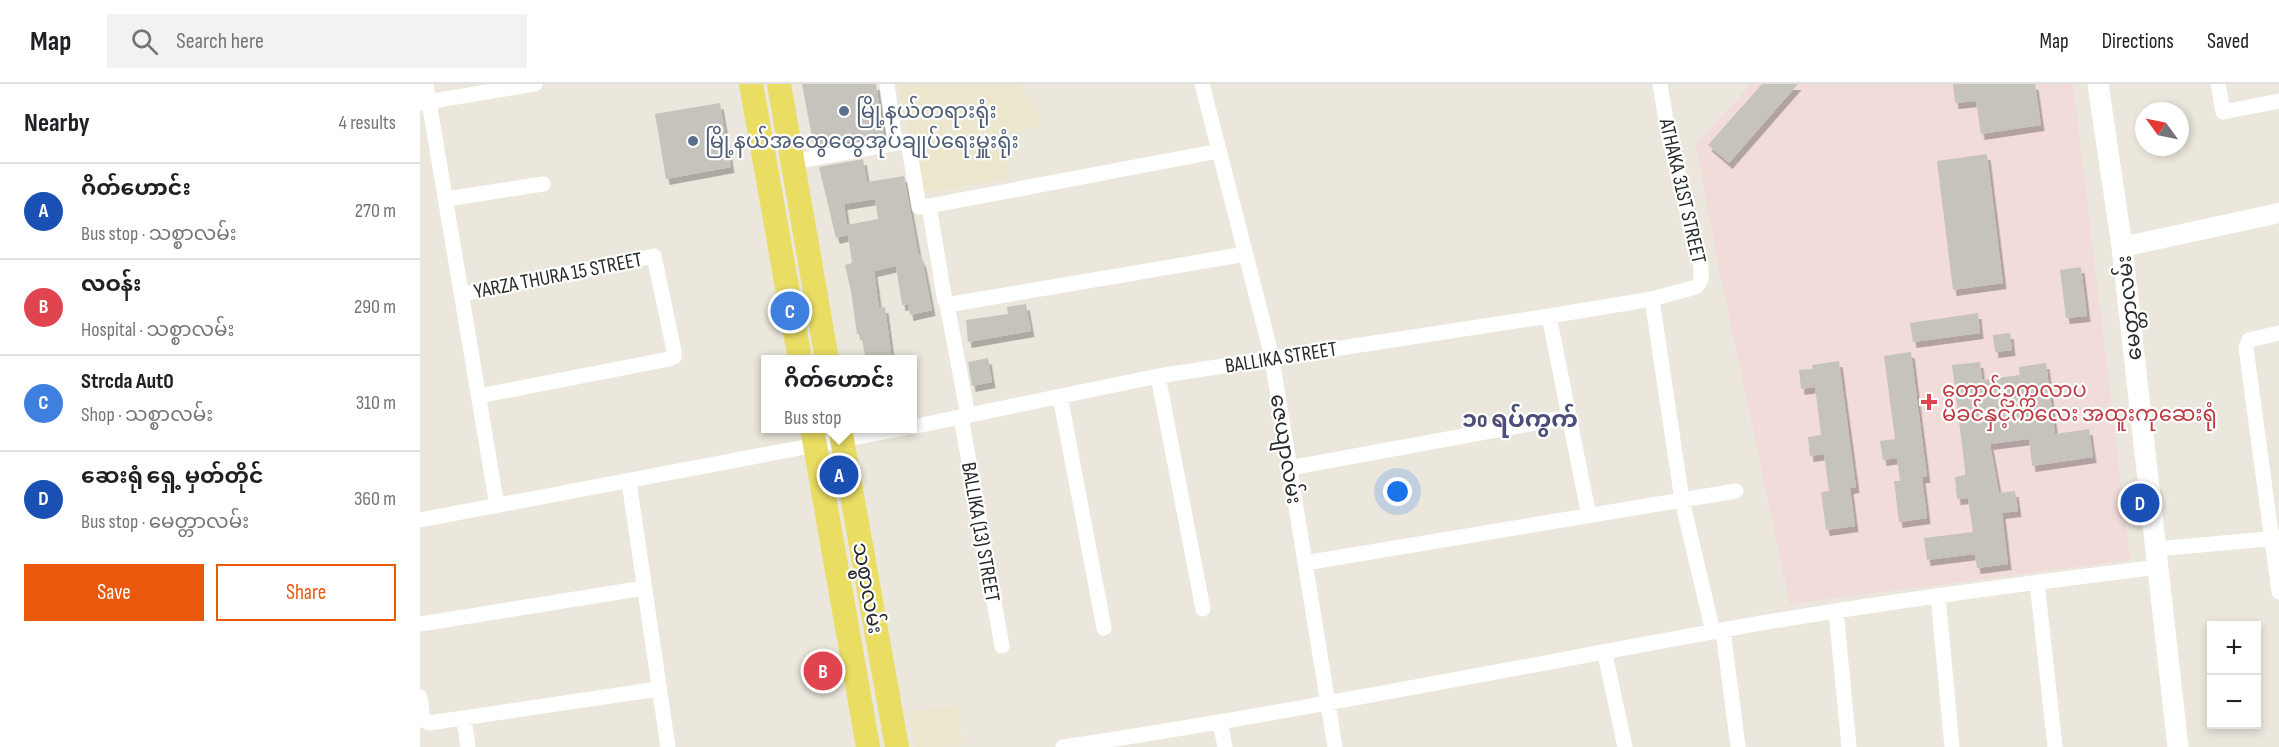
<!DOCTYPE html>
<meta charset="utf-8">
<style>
body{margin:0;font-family:"Sofia Sans Condensed","Noto Sans Myanmar",sans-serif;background:#f2f2f2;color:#202124}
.controls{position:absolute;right:18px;bottom:18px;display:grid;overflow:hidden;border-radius:0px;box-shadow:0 3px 9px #0003}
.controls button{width:54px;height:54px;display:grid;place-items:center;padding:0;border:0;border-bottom:2px solid #e0e0e0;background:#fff;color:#202124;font:30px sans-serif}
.compass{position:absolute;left:1715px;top:18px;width:54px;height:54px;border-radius:50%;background:#fff;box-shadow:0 3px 9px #0003;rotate:303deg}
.you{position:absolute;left:978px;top:408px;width:21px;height:21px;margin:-15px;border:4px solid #fff;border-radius:50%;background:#1a73e8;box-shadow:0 0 0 9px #1a73e833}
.badge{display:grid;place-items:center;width:39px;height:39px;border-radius:50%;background:#ea580c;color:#fff;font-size:20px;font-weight:700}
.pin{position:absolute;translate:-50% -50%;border:3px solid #fff;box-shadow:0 2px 6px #0006}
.popup{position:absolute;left:341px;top:271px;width:156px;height:78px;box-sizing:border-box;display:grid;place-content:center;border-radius:0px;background:#fff;filter:drop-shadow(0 2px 4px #0005);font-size:20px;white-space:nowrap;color:#757577}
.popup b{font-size:22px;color:#202124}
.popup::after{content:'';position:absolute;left:50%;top:100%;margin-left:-12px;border:12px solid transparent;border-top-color:#fff}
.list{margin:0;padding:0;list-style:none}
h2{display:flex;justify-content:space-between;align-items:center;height:78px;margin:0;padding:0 24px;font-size:26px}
h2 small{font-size:20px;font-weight:400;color:#757577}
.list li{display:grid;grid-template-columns:39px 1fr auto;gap:18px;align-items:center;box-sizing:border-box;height:96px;padding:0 24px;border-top:2px solid #e0e0e0}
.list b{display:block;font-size:22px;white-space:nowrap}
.list p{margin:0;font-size:20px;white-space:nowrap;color:#757577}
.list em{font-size:20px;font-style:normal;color:#757577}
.actions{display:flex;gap:12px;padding:18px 24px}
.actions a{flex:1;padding:14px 0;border:2px solid #ea580c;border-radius:0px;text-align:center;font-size:21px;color:#ea580c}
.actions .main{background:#ea580c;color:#fff}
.icon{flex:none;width:33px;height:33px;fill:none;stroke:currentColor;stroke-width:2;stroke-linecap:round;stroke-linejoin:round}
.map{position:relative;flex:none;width:1859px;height:663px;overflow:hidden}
header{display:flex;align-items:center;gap:36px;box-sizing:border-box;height:84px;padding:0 30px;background:#fff;border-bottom:2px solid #e0e0e0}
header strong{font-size:28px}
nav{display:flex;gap:33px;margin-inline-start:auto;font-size:21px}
.search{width:420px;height:54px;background:#f2f2f2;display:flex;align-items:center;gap:15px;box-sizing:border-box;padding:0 21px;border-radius:0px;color:#757577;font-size:22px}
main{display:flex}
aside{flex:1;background:#fff}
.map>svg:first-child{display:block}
.education{fill:#ece6cc}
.medical{fill:#f1dcda}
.building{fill:#c6c3bc;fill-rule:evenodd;filter:url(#shadow)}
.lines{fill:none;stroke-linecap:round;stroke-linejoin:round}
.minor{stroke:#fff;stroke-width:15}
.tertiary{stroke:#fff;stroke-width:20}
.secondary{stroke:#fff;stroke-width:21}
.primary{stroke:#e9dd63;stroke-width:24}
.service-dot{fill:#5c6f8a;stroke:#fff;stroke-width:2}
.health-dot{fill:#e0444e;stroke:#fff;stroke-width:2}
.labels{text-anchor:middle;stroke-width:4.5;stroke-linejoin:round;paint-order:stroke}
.service-label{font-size:21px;fill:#4e5e75;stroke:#fff;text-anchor:start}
.street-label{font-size:21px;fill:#292929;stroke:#fff}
.health-label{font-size:21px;fill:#be3a42;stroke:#fff;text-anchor:start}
.quarter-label{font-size:24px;font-weight:bold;fill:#4c4e78;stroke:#fff}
</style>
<header>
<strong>Map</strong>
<div class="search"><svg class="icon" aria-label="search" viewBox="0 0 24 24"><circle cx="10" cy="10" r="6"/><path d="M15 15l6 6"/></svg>Search here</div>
<nav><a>Map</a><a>Directions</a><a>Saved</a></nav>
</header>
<main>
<aside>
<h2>Nearby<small>4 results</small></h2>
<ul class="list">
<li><span class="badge" style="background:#1a4fb4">A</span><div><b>ဂိတ်ဟောင်း</b><p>Bus stop · သစ္စာလမ်း</p></div><em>270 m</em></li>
<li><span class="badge" style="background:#e0444e">B</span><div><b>လဝန်း</b><p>Hospital · သစ္စာလမ်း</p></div><em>290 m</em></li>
<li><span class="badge" style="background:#3f7fe0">C</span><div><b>Strcda Aut0</b><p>Shop · သစ္စာလမ်း</p></div><em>310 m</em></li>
<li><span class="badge" style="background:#1a4fb4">D</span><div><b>ဆေးရုံ ရှေ့ မှတ်တိုင်</b><p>Bus stop · မေတ္တာလမ်း</p></div><em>360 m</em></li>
</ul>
<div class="actions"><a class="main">Save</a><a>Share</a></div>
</aside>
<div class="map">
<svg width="1859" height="663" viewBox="0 0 1859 663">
<defs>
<filter id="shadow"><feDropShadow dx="3.5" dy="6" stdDeviation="0" flood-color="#0004"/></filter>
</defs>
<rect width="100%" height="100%" fill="#ebe7dc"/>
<path class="education" d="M479 0H601L623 42 581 49 589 94 499 110Z
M536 622 543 662 496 663 489 628Z"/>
<path class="medical" d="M1331 0H1653L1710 476 1370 520 1298 179 1276 61Z"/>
<path class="building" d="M382 0H456L464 51 394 64Z
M1342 0H1378L1309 79 1288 61Z
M1533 0H1615L1621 41 1561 50 1556 17 1535 19Z
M300 19 311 83 246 95 235 30Z
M1567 70 1583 199 1533 206 1517 77Z
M443 75 447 98 484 92 498 168 503 179 512 226 490 231 488 220 482 221 476 182 454 187 459 224 465 223 472 276H446L441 250H437L431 207 425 181 432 179 428 151 416 154 399 83ZM455 115 458 135 427 141 424 120Z
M1661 183 1667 232 1646 234 1640 186Z
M606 220 611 247 548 258 546 236 588 230 587 223Z
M1558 229 1560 249 1493 258 1490 239Z
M1590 249 1592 266 1575 268 1573 251Z
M1491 268 1507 393H1502L1507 434 1479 438 1474 397H1480L1477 374 1463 376 1460 357 1475 355 1464 272Z
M568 274 572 298 552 302 548 278Z
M1419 277 1436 403 1430 404 1435 442 1406 446 1401 408 1409 407 1404 370 1390 372 1388 353 1401 351 1395 303 1381 305 1379 286 1393 285 1392 281Z
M1560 278 1562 296 1600 291 1599 283 1626 279 1635 350 1669 345 1673 373 1612 382 1609 355 1570 360 1579 409 1595 407 1598 427 1582 429 1588 480 1557 484 1555 470 1507 476 1504 454 1553 448 1548 414 1537 415 1535 393 1545 391V385L1532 281Z"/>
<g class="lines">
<path class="minor" d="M6 0 77 422
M467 0 475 59
M782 0 851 269 915 663
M1798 0 1803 28 1859 17
M0 19 115 0
M799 67 509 122 525 217 527 220H532L826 170
M372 78 488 57 499 123 509 122
M26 115 123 100
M42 210 234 172 254 267V273L249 275 59 312
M1232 215 1262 416 1293 548
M527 220 548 332
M1129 232 1169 432
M1859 249 1829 256 1826 264 1859 508
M738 292 783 525
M640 312 684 544
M541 333 582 562
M492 343 738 292 1129 232 1232 215 1276 203 1281 196V183L1249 54 1240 0
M869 384 1148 333
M209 398 248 663
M0 436 485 344
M1736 465 1859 454
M885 479 1316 407
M1617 498 1635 663
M1518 512 1532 663
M1416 527 1429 663
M0 540 224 504
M1303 546 1318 663
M1185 570 1205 663
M0 613 3 636 9 639 238 605
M44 635 48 663
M800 638 805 663
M643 663C864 630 1083 586 1302 546 1447 520 1593 501 1738 483"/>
<path class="tertiary" d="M1702 163 1859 129"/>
<path class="secondary" d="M1678 0 1702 163 1758 663"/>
<path class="primary" d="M331 0 380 276
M359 0 407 276
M392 344 448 663
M420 344 477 663"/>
</g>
<g class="service-dot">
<circle cx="424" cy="27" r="6"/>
<circle cx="273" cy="57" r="6"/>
</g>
<path class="health-dot" d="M1506 309h6v6h6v6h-6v6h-6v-6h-6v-6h6z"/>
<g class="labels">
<g class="service-label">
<text x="436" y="34">မြို့နယ်တရားရုံး</text>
<text x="285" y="64">မြို့နယ်အထွေထွေအုပ်ချုပ်ရေးမှူးရုံး</text>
</g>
<g class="street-label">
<text transform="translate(1263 107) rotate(77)" y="7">ATHAKA 31ST STREET</text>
<text transform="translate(138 191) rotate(-11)" y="7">YARZA THURA 15 STREET</text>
<text transform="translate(1709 224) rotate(-96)" y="7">မေတ္တာလမ်း</text>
<text transform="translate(861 273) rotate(-9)" y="7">BALLIKA STREET</text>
<text transform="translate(866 365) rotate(81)" y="7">ဇေယျာလမ်း</text>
<text transform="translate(561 448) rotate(80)" y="7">BALLIKA (13) STREET</text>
<text transform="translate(448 504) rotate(80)" y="7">သစ္စာလမ်း</text>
</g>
<g class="health-label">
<text x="1522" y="313">တောင်ဥက္ကလာပ<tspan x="1522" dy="24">မိခင်နှင့်ကလေး အထူးကုဆေးရုံ</tspan></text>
</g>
<g class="quarter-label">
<text x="1100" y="343">၁o ရပ်ကွက်</text>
</g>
</g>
</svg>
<div class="controls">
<button>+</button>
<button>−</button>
</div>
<svg class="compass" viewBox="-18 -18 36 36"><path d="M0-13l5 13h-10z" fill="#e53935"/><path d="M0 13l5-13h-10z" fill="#757577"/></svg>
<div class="you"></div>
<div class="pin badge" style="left:419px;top:391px;background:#1a4fb4">A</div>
<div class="popup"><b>ဂိတ်ဟောင်း</b>Bus stop</div>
<div class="pin badge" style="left:403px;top:587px;background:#e0444e">B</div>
<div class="pin badge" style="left:370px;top:227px;background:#3f7fe0">C</div>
<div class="pin badge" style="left:1720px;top:419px;background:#1a4fb4">D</div>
</div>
</main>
